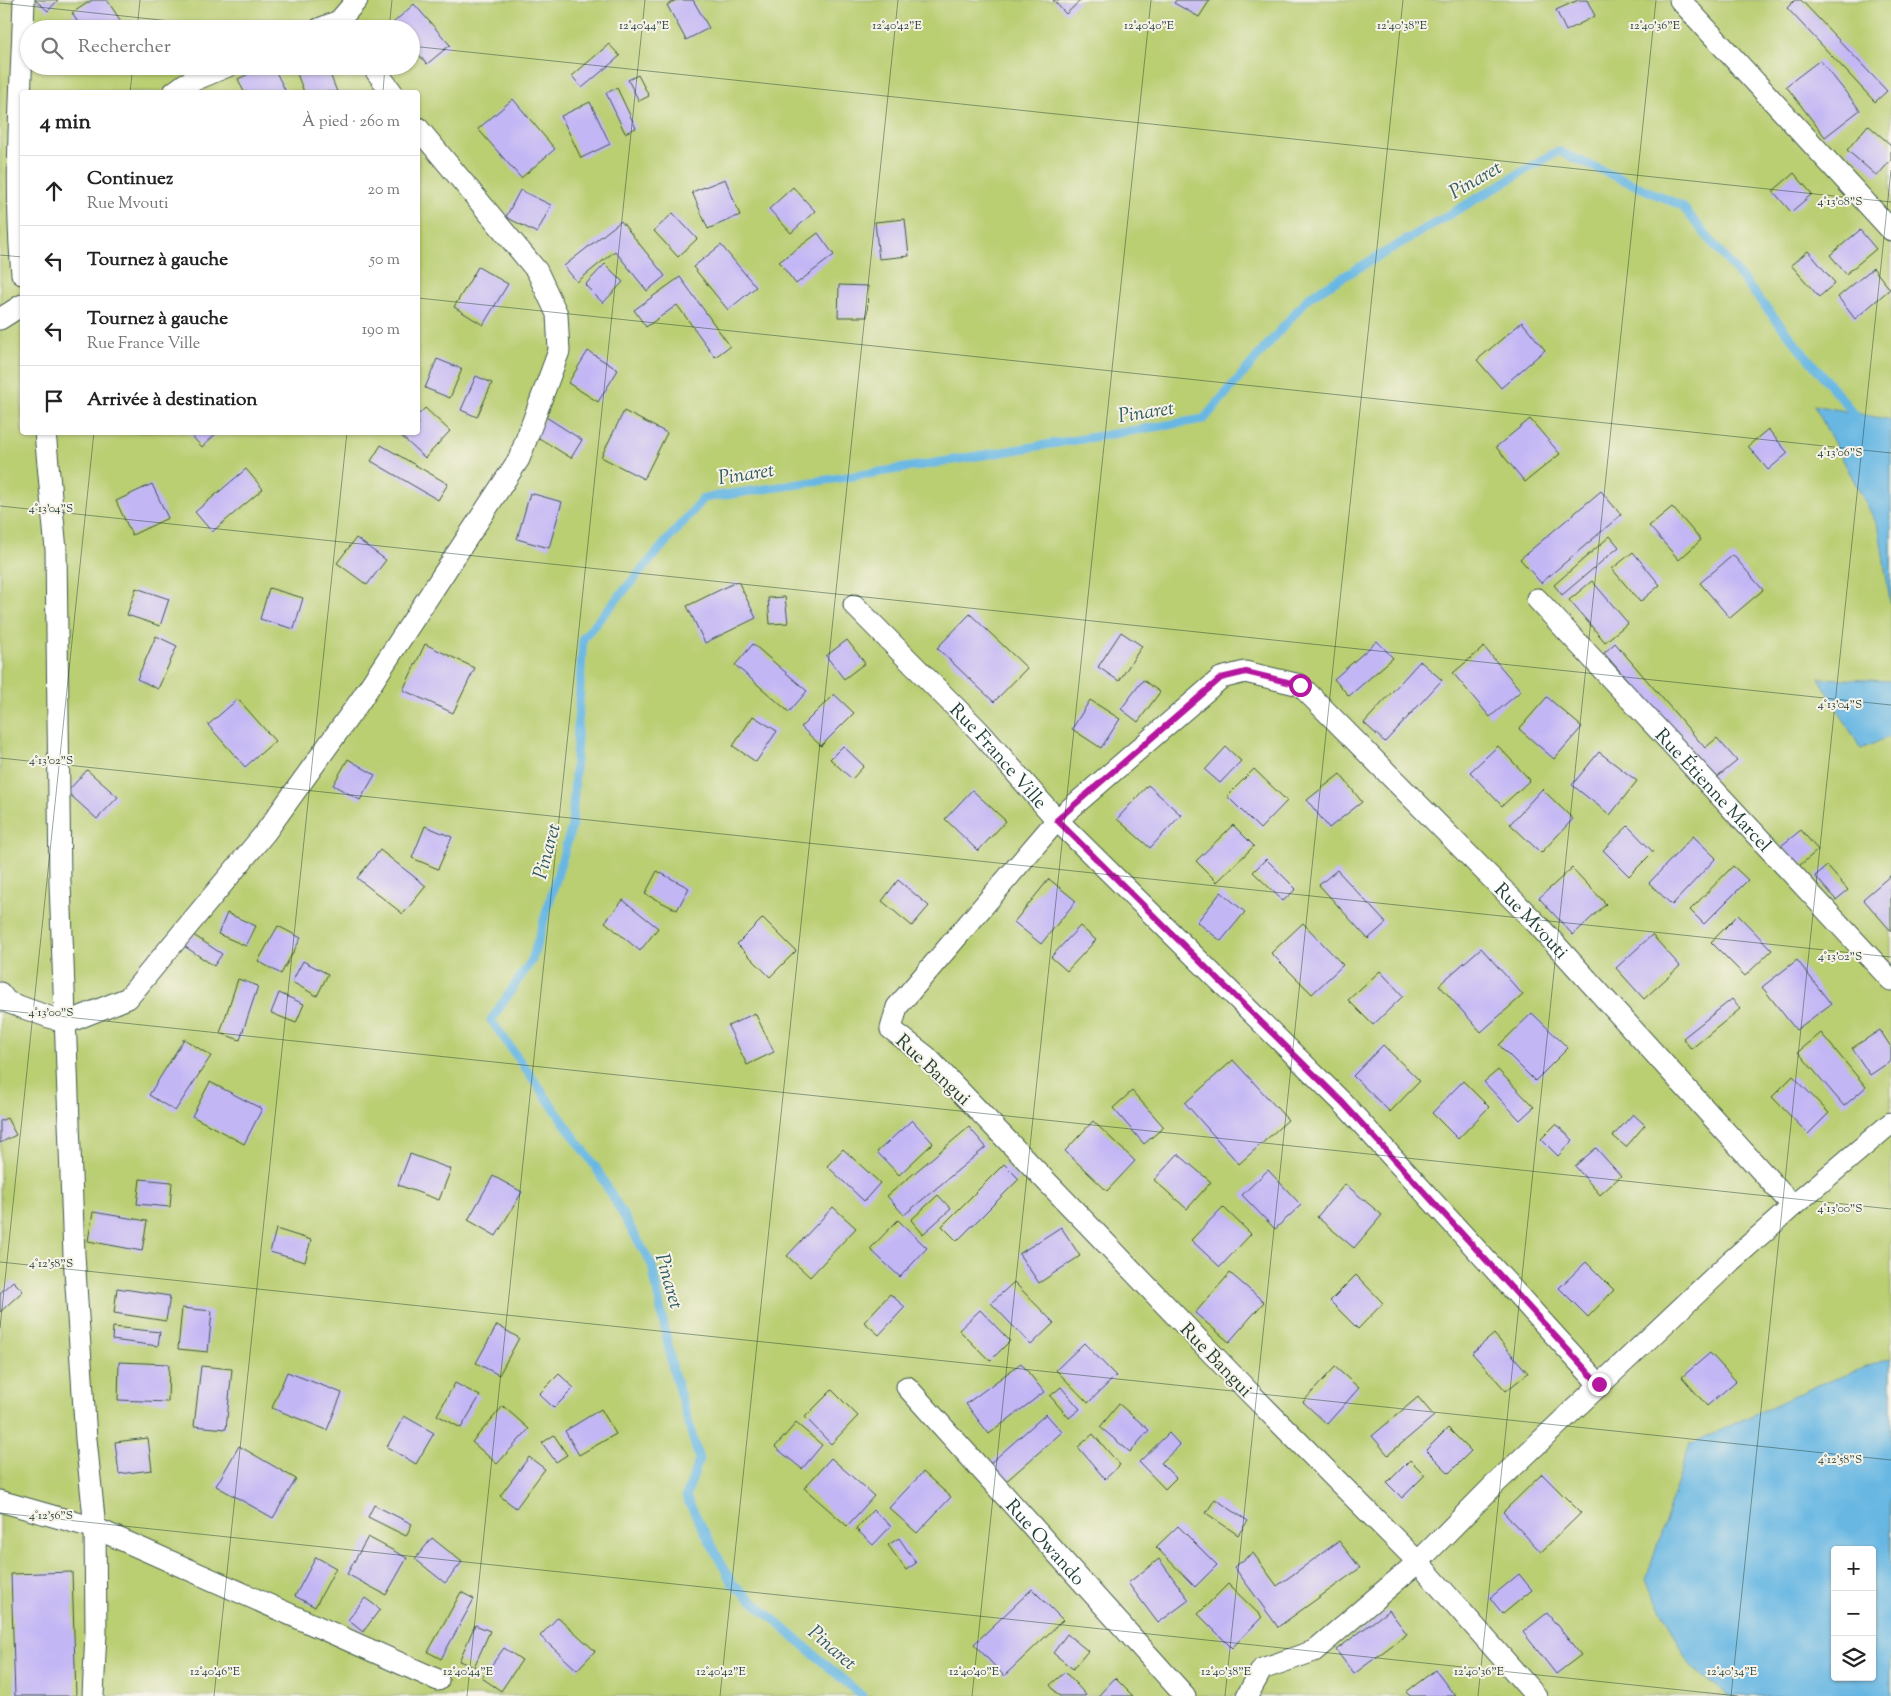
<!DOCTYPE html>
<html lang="fr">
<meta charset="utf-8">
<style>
body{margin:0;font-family:"Sorts Mill Goudy",serif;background:#f2f2f2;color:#222}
.controls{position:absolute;right:15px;bottom:15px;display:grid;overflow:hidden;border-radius:5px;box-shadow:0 1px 4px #0004}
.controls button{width:45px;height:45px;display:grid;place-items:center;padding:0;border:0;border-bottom:1px solid #e0e0e0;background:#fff;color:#222;font:25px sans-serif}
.stop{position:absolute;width:15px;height:15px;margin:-11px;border:4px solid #b5179e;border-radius:50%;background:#fff}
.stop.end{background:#b5179e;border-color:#fff;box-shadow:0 1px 5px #0008}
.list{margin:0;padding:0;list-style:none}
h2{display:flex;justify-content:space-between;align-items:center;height:65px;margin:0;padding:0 20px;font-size:21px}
h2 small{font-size:16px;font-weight:400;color:#767676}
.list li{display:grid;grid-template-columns:32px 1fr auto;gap:15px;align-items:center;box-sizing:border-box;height:70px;padding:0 20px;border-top:1px solid #e0e0e0}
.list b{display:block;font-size:19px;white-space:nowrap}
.list p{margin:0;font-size:16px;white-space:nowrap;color:#767676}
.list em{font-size:16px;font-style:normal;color:#767676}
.icon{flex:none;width:28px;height:28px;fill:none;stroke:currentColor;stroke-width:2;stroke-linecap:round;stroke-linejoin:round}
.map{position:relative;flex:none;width:1891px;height:1696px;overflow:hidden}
.search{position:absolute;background:#fff;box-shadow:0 1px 4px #0004;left:20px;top:20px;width:400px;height:55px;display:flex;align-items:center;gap:12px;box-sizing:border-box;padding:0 18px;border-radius:28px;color:#767676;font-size:19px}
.panel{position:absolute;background:#fff;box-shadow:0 1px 4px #0004;left:20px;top:90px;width:400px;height:345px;border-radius:5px}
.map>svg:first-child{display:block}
.green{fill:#bace72;stroke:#6c8653;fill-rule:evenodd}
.water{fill:#68b7e3;stroke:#447a8c;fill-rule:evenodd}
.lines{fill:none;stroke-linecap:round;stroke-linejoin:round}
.stream{stroke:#68b7e3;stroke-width:9}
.building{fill:#c3b6f5}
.street-casing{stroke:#3f564b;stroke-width:23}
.street{stroke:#fff;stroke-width:21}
.route{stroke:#b5179e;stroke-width:6}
.ticks{fill:none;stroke:#1f3d34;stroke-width:1;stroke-opacity:0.45}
.labels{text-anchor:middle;stroke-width:4;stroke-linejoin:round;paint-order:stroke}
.street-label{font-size:19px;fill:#1f3d34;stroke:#f7f3e8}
.water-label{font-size:20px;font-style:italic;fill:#315c60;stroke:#f7f3e8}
.ticks-label{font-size:12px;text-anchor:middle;fill:#1f3d34;stroke:#f7f3e8;stroke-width:4;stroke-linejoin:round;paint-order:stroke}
</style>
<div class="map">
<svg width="1891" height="1696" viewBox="0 0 1891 1696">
<rect width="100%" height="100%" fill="#f7f3e8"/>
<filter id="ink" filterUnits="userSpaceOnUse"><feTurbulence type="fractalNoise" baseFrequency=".02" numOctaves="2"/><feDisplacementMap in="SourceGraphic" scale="10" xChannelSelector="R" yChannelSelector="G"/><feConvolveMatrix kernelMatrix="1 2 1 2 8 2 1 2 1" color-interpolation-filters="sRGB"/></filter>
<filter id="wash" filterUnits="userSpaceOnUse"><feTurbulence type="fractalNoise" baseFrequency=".0096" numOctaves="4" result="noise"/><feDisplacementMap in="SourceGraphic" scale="20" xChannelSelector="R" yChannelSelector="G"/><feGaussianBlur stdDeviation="1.12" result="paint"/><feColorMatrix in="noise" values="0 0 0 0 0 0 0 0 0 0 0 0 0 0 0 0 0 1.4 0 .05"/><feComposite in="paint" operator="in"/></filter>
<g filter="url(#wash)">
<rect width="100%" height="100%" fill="#f5e5ce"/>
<path class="green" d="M0 0H1891V1696H0ZM29 29H411V66H29ZM22 92H418V432H22ZM1835 1550H1872V1677H1835Z"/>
<path class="water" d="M1814 405 1891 420V608L1879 528Z
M1819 678 1891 681V736L1861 749Z
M1891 1358V1696H1729L1691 1667 1646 1580 1690 1444 1818 1385ZM1835 1550H1872V1677H1835Z"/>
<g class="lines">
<path class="stream" d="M862 1696 732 1583 686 1497 699 1459 673 1370 652 1265 595 1166 491 1020 532 960 572 826 583 638 704 498 874 473 1204 419 1309 297 1558 151 1682 206 1860 421"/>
</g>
<g id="blocks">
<path class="building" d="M35 0H58L48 11Z
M92 0H107L126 29H82L72 13Z
M676 0H693L709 28 686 40 667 5Z
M1053 0H1081L1066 14Z
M1176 0H1210L1199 17 1174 3Z
M1578 0H1587L1595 16 1566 31 1556 10Z
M1795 0H1801L1887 91 1875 102 1787 8Z
M414 4 450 45 427 64 411 46V29H396L392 24Z
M609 44 620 56 582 88 572 76Z
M1820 60 1860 110 1825 137 1786 86Z
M265 66H273L286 92H244L238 79Z
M294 66H327L337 92H304Z
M638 75 649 96 639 101 628 80Z
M617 88 636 128 625 133 606 93Z
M513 99 555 149 521 178 478 129Z
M590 102 610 144 581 158 561 116Z
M1868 125 1891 145V160L1877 176 1847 150Z
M1794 173 1812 194 1791 212 1773 191Z
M725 179 740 215 708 229 692 192Z
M793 187 815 211 791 233 769 209Z
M520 190 551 205 537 233 506 217Z
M673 213 697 239 678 257 654 231Z
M905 219 909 256 879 259 875 222Z
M621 221 665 276 647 291 615 251 577 282 564 266Z
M1860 230 1876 249 1846 274 1830 255Z
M818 233 834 255 796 284 779 262Z
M721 245 756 287 728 310 693 267Z
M1808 251 1835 283 1819 297 1791 265Z
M605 264 623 282 603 303 585 285Z
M478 267 508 284 483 325 454 307Z
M1873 268 1890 289 1855 319 1838 297Z
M680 277 730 346 715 357 677 305 646 327 634 310Z
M839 285 868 286 867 317H838Z
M1522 322 1545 350 1501 388 1477 360Z
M588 351 618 370 598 402 568 383Z
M437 359 462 369 450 398 425 388Z
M476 376 492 383 477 417 461 410Z
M425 408 450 431 425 458 400 435 402 432H418V415Z
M624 411 667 433 644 479 601 457Z
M546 417 582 440 571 458 534 435Z
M1530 419 1560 454 1525 482 1496 447Z
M1768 429 1788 453 1768 470 1748 446Z
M188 432H218L202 447Z
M381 445 448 484 438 500 371 461Z
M246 469 263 489 212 532 195 512Z
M152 484 168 518 132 535 116 501Z
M1601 491 1621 515 1541 583 1520 559Z
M530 493 562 502 549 548 517 539Z
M1672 507 1701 540 1679 560 1649 526Z
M1610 536 1619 547 1562 595 1554 585Z
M356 538 386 560 367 585 337 563Z
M1633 552 1660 585 1640 602 1612 569Z
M1733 555 1763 590 1730 618 1700 583Z
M738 581 756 618 705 643 687 606Z
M1592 581 1628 623 1605 642 1569 600Z
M136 588 169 599 160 626 127 615Z
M269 588 303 598 294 629 260 619Z
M785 597 788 623 770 624 768 598Z
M970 614 1027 668 994 702 937 648Z
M1121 632 1142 646 1119 681 1098 667Z
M156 636 177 646 158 689 137 679Z
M847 640 865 663 844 679 826 656Z
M1377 641 1393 658 1349 696 1334 679Z
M1615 643 1705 748 1717 738 1737 761 1714 780 1604 653Z
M425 644 475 668 453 713 403 690Z
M753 644 807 691 789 712 735 665Z
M1484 647 1521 691 1490 717 1453 673Z
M1420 661 1442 680 1385 742 1364 723Z
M1143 680 1160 692 1138 722 1121 709Z
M834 694 854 713 821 746 801 727Z
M1547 697 1582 727 1554 759 1519 729Z
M238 699 275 741 245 767 208 725Z
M1090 700 1120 719 1101 748 1072 729Z
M753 716 777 731 756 762 733 746Z
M843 746 864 766 852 779 830 759Z
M1498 746 1530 780 1502 806 1470 772Z
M1226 747 1241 761 1220 783 1205 770Z
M1599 752 1637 781 1610 815 1572 785Z
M348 759 375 775 360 800 333 785Z
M1254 769 1287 801 1260 829 1227 796Z
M87 770 118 797 97 819 67 792Z
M1340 774 1362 802 1329 828 1307 800Z
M1148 785 1181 815 1150 848 1117 819Z
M1542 789 1573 819 1541 853 1510 824Z
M972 790 1006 821 978 851 945 819Z
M1233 825 1254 846 1217 882 1196 861Z
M425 826 452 837 438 869 412 858Z
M1628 826 1653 852 1629 876 1603 850Z
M1801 830 1818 850 1799 866 1781 846Z
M1693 836 1716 858 1672 905 1649 883Z
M380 850 426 886 403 914 357 878Z
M1266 859 1296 889 1283 901 1253 872Z
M1733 866 1748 880 1704 924 1690 910Z
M1827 866 1848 890 1836 900 1815 876Z
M1572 868 1606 904 1573 935 1539 898Z
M1337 870 1386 923 1368 939 1319 885Z
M657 871 689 888 677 910 645 894Z
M1891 875V931L1863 899Z
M1049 879 1076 901 1041 944 1014 922Z
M898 880 929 906 912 926 882 901Z
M1221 892 1245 912 1221 941 1197 922Z
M623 900 658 928 640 951 605 922Z
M227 913 256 926 246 946 218 934Z
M1738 915 1772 950 1745 976 1711 942Z
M763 918 796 951 770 977 737 944Z
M1303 923 1343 965 1312 994 1271 953Z
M278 926 301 938 281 974 258 961Z
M1080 926 1096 940 1067 971 1051 957Z
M189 932 222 954 214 966 181 944Z
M1652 935 1680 966 1644 999 1616 968Z
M1481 948 1523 995 1481 1032 1439 985Z
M1797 960 1831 1004 1796 1030 1762 987Z
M303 961 328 974 317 996 292 982Z
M1380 971 1403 996 1373 1025 1348 1000Z
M238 979 258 986 240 1040 220 1033Z
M279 993 304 1004 296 1023 271 1013Z
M1732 999 1740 1009 1691 1049 1683 1038Z
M755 1013 774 1052 747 1065 728 1026Z
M1532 1013 1568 1048 1535 1081 1499 1045Z
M1880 1030 1891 1047V1061L1870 1075 1852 1048Z
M1821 1033 1866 1087 1844 1106 1798 1052Z
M184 1039 211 1056 175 1111 149 1095Z
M1383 1045 1420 1081 1390 1112 1353 1076Z
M1233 1060 1288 1120 1239 1164 1185 1103Z
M1498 1070 1534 1107 1520 1120 1484 1082Z
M1793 1076 1829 1113 1808 1134 1772 1097Z
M1463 1081 1489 1107 1458 1139 1432 1113Z
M210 1082 262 1109 244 1144 192 1116Z
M1132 1091 1164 1127 1144 1144 1113 1108Z
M1633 1114 1645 1125 1626 1147 1613 1136Z
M7 1118 16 1135 0 1143V1121Z
M912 1120 933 1143 899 1175 877 1152Z
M1093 1121 1135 1161 1107 1191 1065 1151Z
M1556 1124 1573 1140 1558 1156 1541 1139Z
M969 1127 986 1147 904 1215 887 1196Z
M1596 1148 1621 1176 1600 1195 1575 1166Z
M843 1149 880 1183 864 1201 827 1166Z
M410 1154 451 1169 439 1200 398 1185Z
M1178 1154 1211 1182 1187 1209 1154 1180Z
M1004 1164 1019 1179 957 1241 942 1226Z
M1268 1170 1301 1205 1275 1229 1242 1195Z
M493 1176 522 1192 496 1236 468 1220Z
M140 1179 172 1182 170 1207 137 1204Z
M1345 1184 1382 1215 1354 1248 1317 1217Z
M938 1195 951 1209 923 1234 911 1220Z
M833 1207 856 1228 810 1277 787 1256Z
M1223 1207 1251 1234 1220 1267 1191 1240Z
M93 1212 147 1221 142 1251 88 1241Z
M898 1220 927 1248 900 1277 870 1249Z
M1061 1227 1080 1256 1039 1283 1019 1254Z
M276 1229 311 1240 305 1262 270 1252Z
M1586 1262 1614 1290 1588 1317 1559 1288Z
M1230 1273 1264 1302 1229 1342 1195 1313Z
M1356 1275 1383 1303 1358 1329 1330 1301Z
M13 1281 23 1291 0 1312V1293Z
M1014 1282 1054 1323 1031 1345 991 1303Z
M117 1288 170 1296 166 1321 114 1313Z
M890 1294 905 1307 879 1335 864 1322Z
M182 1308 212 1311 208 1352 178 1349Z
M980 1310 1010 1341 990 1361 959 1330Z
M497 1325 519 1338 499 1375 476 1363Z
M113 1327 160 1332 158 1346 112 1340Z
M1494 1334 1528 1373 1506 1391 1472 1353Z
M1084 1343 1116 1376 1088 1403 1056 1370Z
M1710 1353 1736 1381 1707 1406 1682 1377Z
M119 1362 169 1364 168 1402 118 1400Z
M1021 1363 1044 1392 989 1434 966 1404Z
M201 1366 232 1369 226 1429 194 1426Z
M1335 1367 1359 1388 1327 1424 1303 1402Z
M287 1372 342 1393 327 1430 272 1408Z
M559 1374 574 1388 554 1408 539 1394Z
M455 1383 480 1396 461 1428 437 1415Z
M1061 1387 1080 1409 1069 1418 1050 1396Z
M832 1390 858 1416 831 1444 805 1417Z
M1418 1397 1434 1416 1388 1455 1372 1436Z
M1119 1404 1149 1430 1130 1452 1100 1427Z
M503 1406 529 1429 497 1464 472 1442Z
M601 1409 616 1434 579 1455 565 1431Z
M1046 1414 1062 1432 1003 1484 987 1466Z
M404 1416 434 1433 416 1464 387 1447Z
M796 1423 822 1445 802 1469 775 1447Z
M1448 1428 1471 1451 1449 1473 1426 1450Z
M1169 1433 1180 1445 1161 1463 1176 1478 1165 1489 1139 1462Z
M1093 1434 1120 1465 1105 1479 1078 1447Z
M554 1435 567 1455 556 1462 542 1443Z
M148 1438 152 1470 119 1474 115 1442Z
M239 1446 296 1479 273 1518 216 1486Z
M529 1457 545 1469 516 1508 500 1496Z
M831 1458 874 1496 847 1526 804 1488Z
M1410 1460 1425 1475 1402 1498 1387 1483Z
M923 1472 951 1497 917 1533 889 1508Z
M1542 1474 1581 1513 1541 1552 1503 1512Z
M1215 1499 1248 1521 1238 1535 1206 1513Z
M374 1505 412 1524 406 1536 368 1517Z
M873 1510 891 1526 873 1545 856 1529Z
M1178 1526 1217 1565 1195 1587 1156 1547Z
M368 1537 407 1558 386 1595 347 1574Z
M432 1538 462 1562 445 1583 415 1559Z
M899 1538 916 1563 906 1570 888 1545Z
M1339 1541 1360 1568 1278 1627 1234 1567 1253 1553 1277 1586Z
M316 1557 336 1568 315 1607 295 1596Z
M1159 1559 1189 1600 1158 1623 1128 1583Z
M72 1572 76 1696H15L11 1574Z
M1519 1574 1532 1590 1503 1614 1490 1598Z
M1228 1584 1262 1617 1232 1648 1198 1614Z
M1032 1589 1063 1620 1004 1676 974 1644Z
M461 1592 474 1599 441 1659 428 1652Z
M365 1598 380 1609 363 1632 348 1620Z
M1389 1610 1407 1634 1354 1674 1336 1650Z
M1547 1613 1581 1655 1556 1674 1523 1632Z
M558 1617 595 1651 577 1670 540 1636Z
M475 1625 490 1631 474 1667 459 1661Z
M1067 1634 1088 1651 1073 1669 1053 1653Z
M504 1648 522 1660 501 1691 482 1678Z
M1435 1670 1455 1696H1410L1406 1692Z
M1065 1672 1086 1695 1085 1696H1059L1050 1685Z
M1115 1678 1133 1696H1098Z"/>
</g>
</g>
<g filter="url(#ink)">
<use href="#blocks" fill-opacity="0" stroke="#3f564b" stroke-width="1"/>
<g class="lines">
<g class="street-casing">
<g id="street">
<path d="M1680 0 1891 230"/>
<path d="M319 29 339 21 357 0"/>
<path d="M372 66 392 92"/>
<path d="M174 92 185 84 228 66"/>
<path d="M22 274C14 183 21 91 24 0"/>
<path d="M0 319 22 305"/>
<path d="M45 432 56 550 60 883 74 1255 86 1439 95 1528 96 1632 93 1696"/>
<path id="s1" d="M1537 599 1891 980"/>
<path id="s2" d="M854 605 980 732 1057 820 1343 1103 1599 1384"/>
<path d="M0 993 7 1002 66 1023 128 998 265 833 360 701 519 459 559 351 557 314 537 271 418 128"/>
<path id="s3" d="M907 1387 1185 1696"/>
<path d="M0 1501 95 1528 438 1680"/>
<path d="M1247 1696 1262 1669 1314 1651 1418 1562 1496 1483 1731 1261 1793 1206 1891 1123"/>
<path id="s4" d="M1536 1696 1418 1562 1247 1390 926 1056 891 1029 897 1007 1057 820 1221 678 1245 672 1300 685 1537 924 1793 1206"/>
</g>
</g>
<use href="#street" class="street"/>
</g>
</g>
<g class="lines" filter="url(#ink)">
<path class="route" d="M1300 685 1246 672 1221 678 1057 820 1343 1103 1599 1384"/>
</g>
<path class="ticks" d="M0 3 246 29M137 29 140 0M389 29 392 0M411 46 1891 202M130 92 133 66M383 92 385 66M0 255 22 257M418 298 1891 453M0 506 1891 705M0 758 1891 957M0 1010 1891 1209M0 1262 1891 1460M0 1328 94 432M0 1513 1738 1696M214 1696 347 432M467 1696 645 0M720 1696 898 0M972 1696 1151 0M1225 1696 1403 0M1478 1696 1656 0M1731 1696 1891 170"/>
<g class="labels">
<g class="street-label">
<text dy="7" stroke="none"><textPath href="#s2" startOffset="209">Rue France Ville</textPath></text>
<text dy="7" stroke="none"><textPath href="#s1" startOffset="260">Rue Étienne Marcel</textPath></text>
<text dy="7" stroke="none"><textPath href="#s4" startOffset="1826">Rue Mvouti</textPath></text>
<text transform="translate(934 1069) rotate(43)" y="7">Rue Bangui</text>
<text transform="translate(1217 1359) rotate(46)" y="7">Rue Bangui</text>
<text dy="7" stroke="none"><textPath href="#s3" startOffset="208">Rue Owando</textPath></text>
</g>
<g class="water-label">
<text transform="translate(1475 179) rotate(-30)" y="7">Pinaret</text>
<text transform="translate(1146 411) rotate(-9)" y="7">Pinaret</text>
<text transform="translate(746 473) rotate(-9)" y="7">Pinaret</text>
<text transform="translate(546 851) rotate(-75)" y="7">Pinaret</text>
<text transform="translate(670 1281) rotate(74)" y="7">Pinaret</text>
<text transform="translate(833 1647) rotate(41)" y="7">Pinaret</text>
</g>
</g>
<g class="ticks-label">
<text x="644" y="29">12°40'44"E</text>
<text x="897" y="29">12°40'42"E</text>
<text x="1149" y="29">12°40'40"E</text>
<text x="1402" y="29">12°40'38"E</text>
<text x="1655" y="29">12°40'36"E</text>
<text x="1840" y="205">4°13'08"S</text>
<text x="1840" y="456">4°13'06"S</text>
<text x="51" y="512">4°13'04"S</text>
<text x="1840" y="708">4°13'04"S</text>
<text x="51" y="764">4°13'02"S</text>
<text x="1840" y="960">4°13'02"S</text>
<text x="51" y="1016">4°13'00"S</text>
<text x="1840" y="1212">4°13'00"S</text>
<text x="51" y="1267">4°12'58"S</text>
<text x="1840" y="1463">4°12'58"S</text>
<text x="51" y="1519">4°12'56"S</text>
<text x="215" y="1675">12°40'46"E</text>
<text x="468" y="1675">12°40'44"E</text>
<text x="721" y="1675">12°40'42"E</text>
<text x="974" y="1675">12°40'40"E</text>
<text x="1226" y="1675">12°40'38"E</text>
<text x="1479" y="1675">12°40'36"E</text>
<text x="1732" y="1675">12°40'34"E</text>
</g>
</svg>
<div class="controls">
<button>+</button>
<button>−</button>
<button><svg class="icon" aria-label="layers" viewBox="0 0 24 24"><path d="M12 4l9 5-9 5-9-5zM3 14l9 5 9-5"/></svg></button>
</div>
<div class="stop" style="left:1300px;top:685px"></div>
<div class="stop end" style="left:1599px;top:1384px"></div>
<div class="search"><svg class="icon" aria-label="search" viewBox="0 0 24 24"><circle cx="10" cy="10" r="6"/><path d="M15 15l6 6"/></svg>Rechercher</div>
<section class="panel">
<h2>4 min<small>À pied · 260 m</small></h2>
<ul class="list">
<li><svg class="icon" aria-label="ahead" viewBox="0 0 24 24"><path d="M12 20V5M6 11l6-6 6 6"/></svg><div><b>Continuez</b><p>Rue Mvouti</p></div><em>20 m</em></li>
<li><svg class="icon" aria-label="left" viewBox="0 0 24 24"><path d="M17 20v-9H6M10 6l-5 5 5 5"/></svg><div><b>Tournez à gauche</b></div><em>50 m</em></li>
<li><svg class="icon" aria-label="left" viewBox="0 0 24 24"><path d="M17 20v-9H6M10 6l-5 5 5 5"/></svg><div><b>Tournez à gauche</b><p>Rue France Ville</p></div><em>190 m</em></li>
<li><svg class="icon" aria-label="arrive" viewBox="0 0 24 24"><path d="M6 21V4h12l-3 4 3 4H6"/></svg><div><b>Arrivée à destination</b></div></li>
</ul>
</section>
</div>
